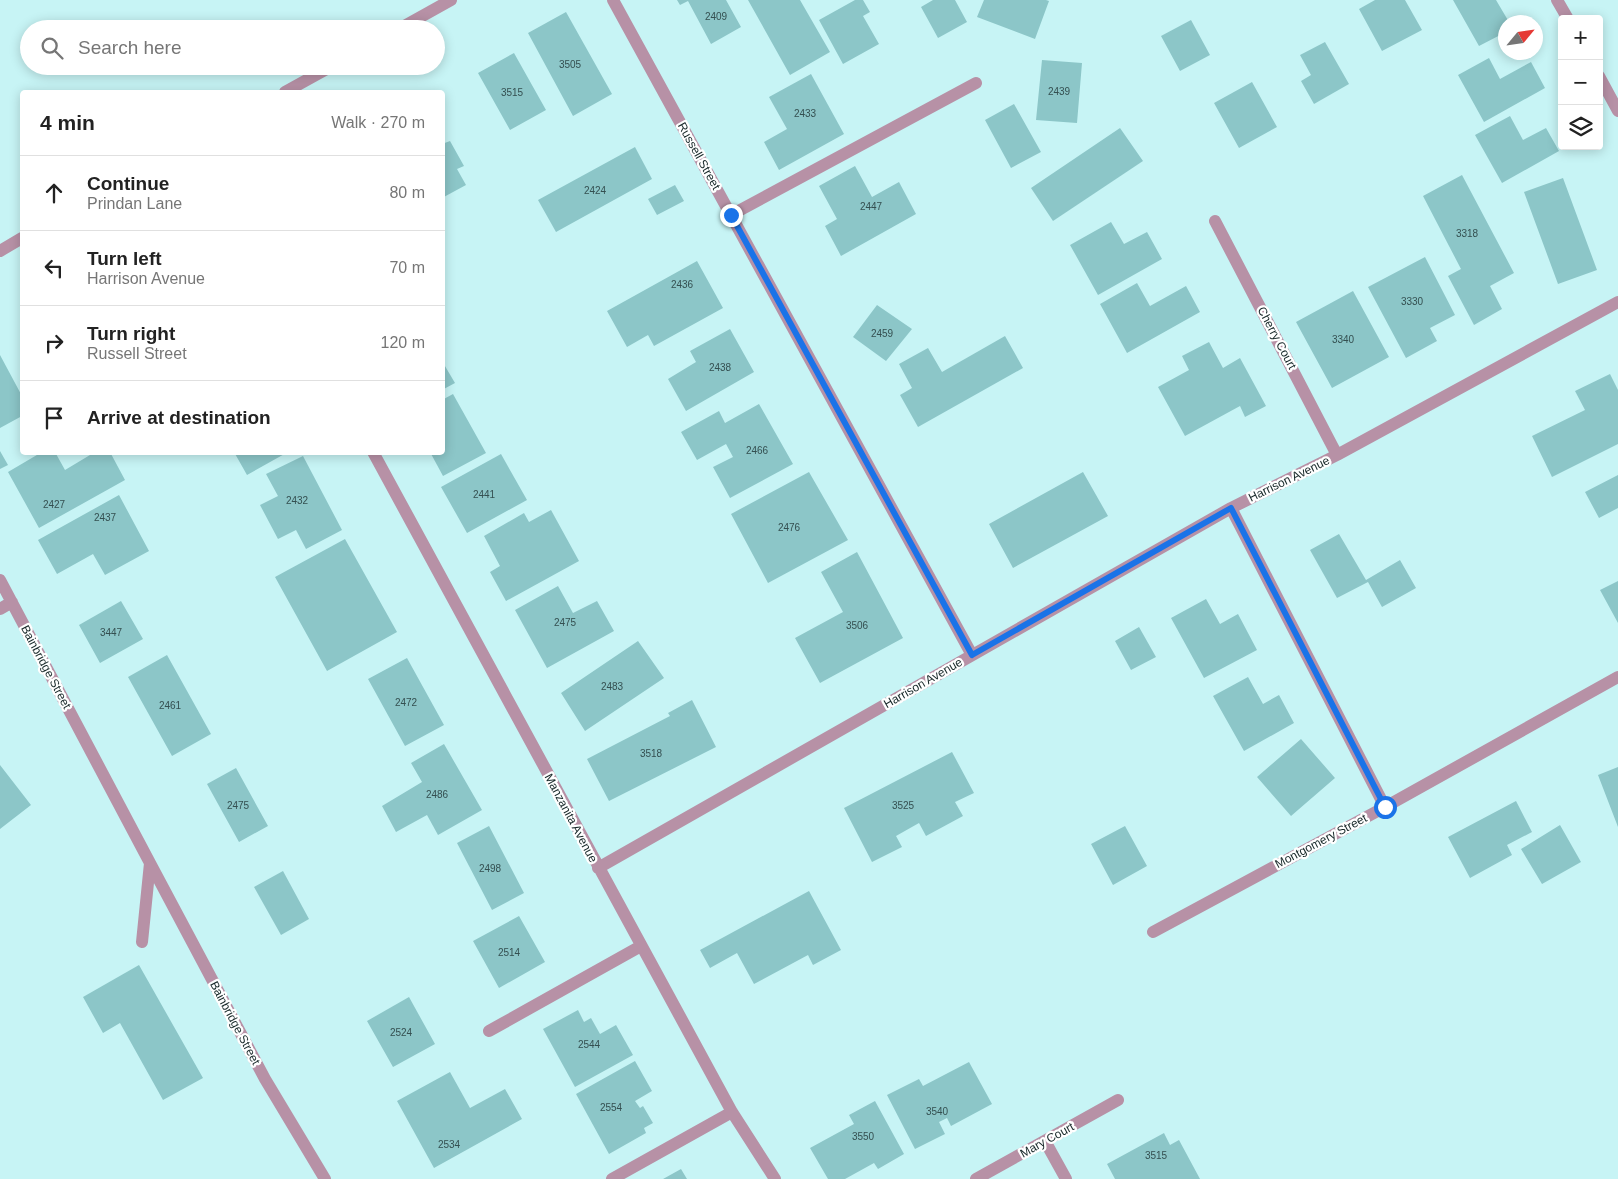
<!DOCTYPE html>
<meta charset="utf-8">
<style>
body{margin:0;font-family:Arial,sans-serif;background:#f6f6f6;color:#222}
.controls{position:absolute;right:15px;top:15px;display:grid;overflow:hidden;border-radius:5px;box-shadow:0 2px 12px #0003}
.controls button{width:45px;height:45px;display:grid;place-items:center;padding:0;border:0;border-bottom:1px solid #e0e0e0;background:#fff;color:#222;font:25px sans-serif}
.compass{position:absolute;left:1498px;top:15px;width:45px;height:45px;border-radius:50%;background:#fff;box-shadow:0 2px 12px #0003;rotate:61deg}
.stop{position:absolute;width:15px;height:15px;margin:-11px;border:4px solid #1a73e8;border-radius:50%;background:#fff}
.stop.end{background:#1a73e8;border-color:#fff;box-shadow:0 1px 5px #0008}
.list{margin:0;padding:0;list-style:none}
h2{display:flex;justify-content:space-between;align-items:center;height:65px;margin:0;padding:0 20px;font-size:21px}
h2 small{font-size:16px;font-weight:400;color:#767676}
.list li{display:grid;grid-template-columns:32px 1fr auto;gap:15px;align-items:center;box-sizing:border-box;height:75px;padding:0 20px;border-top:1px solid #e0e0e0}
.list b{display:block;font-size:19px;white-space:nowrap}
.list p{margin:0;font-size:16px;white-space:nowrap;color:#767676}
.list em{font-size:16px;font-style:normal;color:#767676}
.icon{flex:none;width:28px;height:28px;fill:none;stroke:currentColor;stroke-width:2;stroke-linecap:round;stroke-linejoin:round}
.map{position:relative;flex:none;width:1618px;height:1179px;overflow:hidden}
.search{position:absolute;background:#fff;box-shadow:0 2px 12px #0003;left:20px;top:20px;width:425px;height:55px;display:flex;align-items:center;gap:12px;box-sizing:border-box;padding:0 18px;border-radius:28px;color:#767676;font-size:19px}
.panel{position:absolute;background:#fff;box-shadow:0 2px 12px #0003;left:20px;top:90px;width:425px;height:365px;border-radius:5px}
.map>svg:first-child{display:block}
.building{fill:#8cc6c8}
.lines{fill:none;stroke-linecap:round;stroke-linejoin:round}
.minor{stroke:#b791a6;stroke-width:12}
.route{stroke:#1a73e8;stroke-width:6}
.labels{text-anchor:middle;stroke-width:4.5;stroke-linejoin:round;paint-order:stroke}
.number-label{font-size:10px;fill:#344f50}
.street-label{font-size:12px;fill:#162728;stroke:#fff}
</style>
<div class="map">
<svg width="1618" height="1179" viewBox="0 0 1618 1179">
<rect width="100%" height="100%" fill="#c7f4f5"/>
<path class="building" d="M677 0H726L741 27 711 44 688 1 680 5Z
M748 0H800L830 52 790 75Z
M855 0H863L870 12 863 16 879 44 843 64 819 20Z
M933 0H955L967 22 938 38 921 7Z
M984 0H1046L1049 1 1035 39 977 17Z
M1375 0H1405L1422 30 1382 51 1359 9Z
M1453 0H1496L1509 22H1506V32L1479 46Z
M566 12 612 94 573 116 528 33Z
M1191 20 1210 55 1180 71 1161 36Z
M1325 42 1349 84 1314 104 1301 81 1311 75 1300 55Z
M514 53 546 110 510 130 478 73Z
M1489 58 1500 79 1531 62 1545 88 1484 122 1458 75Z
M1042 60 1082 63 1077 123 1036 120Z
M811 74 844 134 779 170 764 142 787 129 769 97Z
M1252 82 1277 127 1239 148 1214 103Z
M1014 104 1041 152 1011 168 985 120Z
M1510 116 1523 140 1546 128 1559 151 1502 183 1475 135Z
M1120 128 1143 161 1053 221 1031 188Z
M450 141 464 166 457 169 466 185 442 198V144Z
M635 147 652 179 556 232 538 200Z
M855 166 872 197 899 182 916 214 841 256 825 226 837 219 819 186Z
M1462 175 1514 273 1490 286 1502 309 1474 325 1448 276 1461 269 1423 196Z
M1563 178 1597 270 1558 284 1524 192Z
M675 185 684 201 657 215 648 199Z
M1111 222 1124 244 1147 232 1162 259 1098 295 1070 245Z
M1425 257 1455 315 1430 328 1437 341 1406 358 1368 287Z
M697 261 723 308 654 346 648 335 627 347 607 311Z
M1137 283 1150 306 1186 286 1200 312 1127 353 1100 304Z
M1353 291 1389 357 1332 388 1296 322Z
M877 305 912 329 886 361 853 337Z
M730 329 754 372 686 411 668 379 696 362 690 351Z
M1005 336 1023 368 918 427 900 395 912 388 899 364 928 348 942 372Z
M1209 342 1223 368 1240 358 1266 406 1245 417 1240 406 1185 436 1158 387 1189 370 1182 356Z
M0 355 22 396V416L0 428Z
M442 361 455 383 442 390Z
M1610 374 1618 390V444L1552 477 1532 436 1585 410 1575 391Z
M453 394 486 453 443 476 430 452H442V400Z
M759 404 793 464 730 498 713 467 733 457 726 444 697 460 681 432 719 411 725 423Z
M0 451 8 465 0 469Z
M42 452H55L65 470 95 452H110L125 480 39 528 8 472Z
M234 452H288L247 475Z
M501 454 527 500 467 533 441 487Z
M303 456 342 530 306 549 296 530 278 539 260 505 278 496 266 474Z
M809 472 848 540 768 583 731 514Z
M1083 472 1108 516 1013 568 989 524Z
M1618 475V508L1599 518 1585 492Z
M119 495 149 551 105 575 93 554 57 574 38 540Z
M551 510 579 561 506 601 490 572 500 566 484 536 524 513 529 522Z
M1339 534 1366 580 1400 560 1416 588 1382 607 1368 582 1337 598 1310 550Z
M345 539 397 632 327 671 275 577Z
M857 552 903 638 820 683 795 638 843 612 821 572Z
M1618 581V623L1600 590Z
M558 586 573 613 597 601 614 631 547 668 515 610Z
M1206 599 1220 624 1238 614 1257 650 1204 678 1171 618Z
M121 601 143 639 100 663 79 625Z
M1139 627 1156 657 1131 670 1115 641Z
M638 641 664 678 585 731 561 693Z
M167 655 211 734 172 756 128 677Z
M407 658 444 725 405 746 368 679Z
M1248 677 1263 704 1279 695 1294 723 1244 751 1213 696Z
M692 700 716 747 609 801 587 759 670 716 668 713Z
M1301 739 1335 778 1291 816 1257 777Z
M444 744 482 810 438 835 427 815 396 832 382 806 422 782 411 763Z
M952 752 974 793 955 802 963 816 926 836 919 823 896 836 902 847 872 862 844 808Z
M0 765 31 805 0 829Z
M1618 767V827L1598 775Z
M236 768 268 826 239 842 207 784Z
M1516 801 1532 832 1507 845 1512 855 1470 878 1448 837Z
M1560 825 1581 862 1542 884 1521 849Z
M489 826 524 893 492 910 457 843Z
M1125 826 1147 866 1113 885 1091 844Z
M283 871 309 919 281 935 254 887Z
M809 891 841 950 813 965 808 955 754 984 737 953 710 968 700 950Z
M519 916 545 962 499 988 473 941Z
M139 965 203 1078 163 1100 120 1023 103 1033 83 997Z
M409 997 435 1044 393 1067 367 1021Z
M578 1010 584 1022 591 1018 600 1034 616 1025 633 1055 575 1087 543 1029Z
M635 1061 652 1091 635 1101 640 1108 643 1106 653 1123 644 1128 646 1133 609 1154 576 1094Z
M969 1062 992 1104 951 1126 947 1118 939 1122 945 1134 915 1149 887 1095 919 1079 923 1086Z
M450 1072 470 1108 505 1089 522 1119 434 1168 397 1101Z
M875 1101 904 1154 878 1169 874 1163 845 1179H828L810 1148 854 1124 849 1115Z
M1164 1133 1170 1145 1179 1140 1200 1179H1115L1107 1164Z
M681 1169 687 1179H663Z"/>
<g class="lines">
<path class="minor" d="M613 0 972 655
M1557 0 1568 19
M399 29 451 0
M1599 76 1618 111
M285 92 332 66
M731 215 976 83
M1215 221 1337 455
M0 251 22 238
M373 452 732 1112 775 1179
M1231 508 1385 807
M0 580 150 863 142 942
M0 609 12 602
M150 863 265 1079 325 1179
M598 868 1231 508 1337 455 1618 302
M1153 932 1385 807 1618 677
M489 1031 641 946
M1045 1141 1066 1179
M612 1179 732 1112
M976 1179 1118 1100"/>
</g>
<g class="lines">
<path class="route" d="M731 215 972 655 1231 508 1385 807"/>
</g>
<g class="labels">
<g class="number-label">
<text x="716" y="20">2409</text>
<text x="570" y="68">3505</text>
<text x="1059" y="95">2439</text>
<text x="512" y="96">3515</text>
<text x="805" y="117">2433</text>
<text x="595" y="194">2424</text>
<text x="871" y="210">2447</text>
<text x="1467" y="237">3318</text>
<text x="682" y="288">2436</text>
<text x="1412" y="305">3330</text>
<text x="882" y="337">2459</text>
<text x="1343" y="343">3340</text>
<text x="720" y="371">2438</text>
<text x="757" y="454">2466</text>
<text x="484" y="498">2441</text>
<text x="297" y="504">2432</text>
<text x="54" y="508">2427</text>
<text x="105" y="521">2437</text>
<text x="789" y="531">2476</text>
<text x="565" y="626">2475</text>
<text x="857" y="629">3506</text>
<text x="111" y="636">3447</text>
<text x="612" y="690">2483</text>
<text x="406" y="706">2472</text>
<text x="170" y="709">2461</text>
<text x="651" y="757">3518</text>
<text x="437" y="798">2486</text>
<text x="238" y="809">2475</text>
<text x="903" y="809">3525</text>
<text x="490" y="872">2498</text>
<text x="509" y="956">2514</text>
<text x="401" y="1036">2524</text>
<text x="589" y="1048">2544</text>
<text x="611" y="1111">2554</text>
<text x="937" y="1115">3540</text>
<text x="863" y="1140">3550</text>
<text x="449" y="1148">2534</text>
<text x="1156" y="1159">3515</text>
</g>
<g class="street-label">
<text transform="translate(699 156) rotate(61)" y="4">Russell Street</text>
<text transform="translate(1277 338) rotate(62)" y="4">Cherry Court</text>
<text transform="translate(1289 479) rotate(-26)" y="4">Harrison Avenue</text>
<text transform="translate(46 667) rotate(62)" y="4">Bainbridge Street</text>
<text transform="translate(923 683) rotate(-30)" y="4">Harrison Avenue</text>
<text transform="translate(571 818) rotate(62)" y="4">Manzanita Avenue</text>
<text transform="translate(1321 841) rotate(-28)" y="4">Montgomery Street</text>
<text transform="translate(235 1023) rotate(62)" y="4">Bainbridge Street</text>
<text transform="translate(1047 1140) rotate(-29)" y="4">Mary Court</text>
</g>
</g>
</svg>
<div class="controls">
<button>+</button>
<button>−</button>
<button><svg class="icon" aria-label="layers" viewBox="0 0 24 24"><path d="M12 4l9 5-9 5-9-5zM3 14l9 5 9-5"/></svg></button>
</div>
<svg class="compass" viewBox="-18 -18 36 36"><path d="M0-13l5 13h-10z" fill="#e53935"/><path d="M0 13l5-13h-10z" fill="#767676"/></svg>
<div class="stop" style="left:1385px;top:807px"></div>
<div class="stop end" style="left:731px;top:215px"></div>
<div class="search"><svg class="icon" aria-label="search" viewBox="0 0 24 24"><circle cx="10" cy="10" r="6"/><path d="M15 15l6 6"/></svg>Search here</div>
<section class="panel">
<h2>4 min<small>Walk · 270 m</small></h2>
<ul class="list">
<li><svg class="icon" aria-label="ahead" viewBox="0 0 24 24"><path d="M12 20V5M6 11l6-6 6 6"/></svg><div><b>Continue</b><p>Prindan Lane</p></div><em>80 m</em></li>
<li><svg class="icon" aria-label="left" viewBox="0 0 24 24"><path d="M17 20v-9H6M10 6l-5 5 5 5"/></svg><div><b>Turn left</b><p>Harrison Avenue</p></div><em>70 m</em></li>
<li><svg class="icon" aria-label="right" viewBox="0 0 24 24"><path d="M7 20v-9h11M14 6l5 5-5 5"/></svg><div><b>Turn right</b><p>Russell Street</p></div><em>120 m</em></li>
<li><svg class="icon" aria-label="arrive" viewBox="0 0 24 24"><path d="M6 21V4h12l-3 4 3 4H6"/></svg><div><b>Arrive at destination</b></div></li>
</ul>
</section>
</div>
